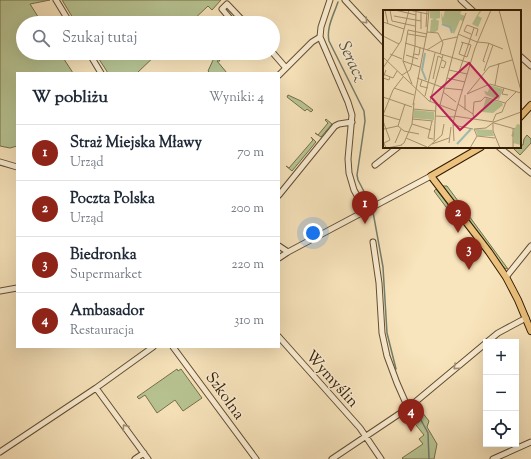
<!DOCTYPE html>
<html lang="pl">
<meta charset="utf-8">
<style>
body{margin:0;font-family:"Sorts Mill Goudy",serif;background:#f2f2f3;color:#1f2937}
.controls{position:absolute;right:12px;bottom:12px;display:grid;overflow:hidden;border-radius:0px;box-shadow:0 4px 16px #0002}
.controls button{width:36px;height:36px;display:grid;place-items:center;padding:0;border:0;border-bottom:1px solid #e0e1e3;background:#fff;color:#1f2937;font:20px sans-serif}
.you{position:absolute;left:313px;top:233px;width:14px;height:14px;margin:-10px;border:3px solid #fff;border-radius:50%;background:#1a73e8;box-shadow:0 0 0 6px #1a73e833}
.badge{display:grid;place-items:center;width:26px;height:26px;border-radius:50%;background:#8f2418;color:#fff;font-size:13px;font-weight:700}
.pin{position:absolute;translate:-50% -33px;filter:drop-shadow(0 1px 2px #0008)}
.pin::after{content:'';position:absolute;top:21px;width:14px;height:12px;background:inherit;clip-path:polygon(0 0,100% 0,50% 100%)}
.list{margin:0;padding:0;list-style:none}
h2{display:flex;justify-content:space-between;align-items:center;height:52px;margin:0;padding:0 16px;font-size:17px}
h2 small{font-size:13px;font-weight:400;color:#747a83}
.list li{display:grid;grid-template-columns:26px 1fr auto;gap:12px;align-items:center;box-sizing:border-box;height:56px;padding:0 16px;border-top:1px solid #e0e1e3}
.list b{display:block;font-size:15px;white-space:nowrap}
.list p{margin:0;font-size:13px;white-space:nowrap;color:#747a83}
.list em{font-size:13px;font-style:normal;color:#747a83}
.icon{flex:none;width:22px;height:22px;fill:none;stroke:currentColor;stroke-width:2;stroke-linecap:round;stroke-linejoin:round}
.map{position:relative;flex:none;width:531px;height:459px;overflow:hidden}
.search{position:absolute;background:#fff;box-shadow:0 4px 16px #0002;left:16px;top:16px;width:264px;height:44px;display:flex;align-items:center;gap:10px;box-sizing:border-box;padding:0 14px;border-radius:22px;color:#747a83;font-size:15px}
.panel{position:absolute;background:#fff;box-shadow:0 4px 16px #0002;left:16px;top:72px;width:264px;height:276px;border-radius:0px}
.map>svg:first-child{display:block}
.green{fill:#b9c695;stroke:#76704b}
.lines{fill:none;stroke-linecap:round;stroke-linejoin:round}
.stream{stroke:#737d6d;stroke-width:1.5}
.minor-casing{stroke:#644e30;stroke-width:7}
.major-casing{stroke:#321b01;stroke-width:8}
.minor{stroke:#fbeed4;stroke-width:5}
.major{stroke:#ecc27e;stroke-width:6}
.oneway{stroke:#a18f75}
.labels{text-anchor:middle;stroke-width:3;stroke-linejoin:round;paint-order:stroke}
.street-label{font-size:16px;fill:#321b01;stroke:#fbeed4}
.water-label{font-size:17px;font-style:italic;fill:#585440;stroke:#fbeed4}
.inset-river{fill:none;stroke:#9ebeb5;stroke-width:2}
.inset-road{fill:none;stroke:#a99472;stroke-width:1}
.view{fill:#c2185b;fill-opacity:0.15;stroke:#c2185b;stroke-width:2}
.inset-edge{fill:none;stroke:#321b01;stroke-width:2}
</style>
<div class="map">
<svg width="531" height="459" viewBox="0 0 531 459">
<rect width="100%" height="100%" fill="#f9e5bd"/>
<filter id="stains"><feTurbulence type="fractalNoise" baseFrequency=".005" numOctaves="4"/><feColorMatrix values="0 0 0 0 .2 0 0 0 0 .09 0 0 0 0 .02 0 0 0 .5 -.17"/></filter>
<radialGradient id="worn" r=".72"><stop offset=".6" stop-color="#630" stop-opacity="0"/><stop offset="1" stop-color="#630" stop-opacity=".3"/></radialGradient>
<path class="green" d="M0 0H50L30 4 42 23H23V53H60L73 73H17V146L10 148 0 146Z
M62 0H221L212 10 208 6 190 23H76Z
M95 53H158L137 73H108Z
M217 57 220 61H217L227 73H210L208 71 214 58Z
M288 95 301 101 313 110 311 112 307 109 305 111 287 97Z
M326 119 332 124 321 137 315 133 318 135 328 123 325 120Z
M527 135 531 139V143L520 155 514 149 516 147H520V145H523L524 139Z
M311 137 316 142 292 171 286 166 289 168 313 140Z
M443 186H447L508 269 504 268Z
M436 189 449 206V211L434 191Z
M177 369 178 371 181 369 202 398 183 411 175 400 157 413 145 395 139 399 137 397Z
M418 407 429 421 427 427 437 444 434 459H403L402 458 423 444 419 439 424 435 408 415Z"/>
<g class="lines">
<path class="stream" d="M338 2C334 14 326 28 329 41L364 111 365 121 357 175 358 180 369 201
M373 212 383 267 387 333 396 369
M415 409 428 433 429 459"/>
<g class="minor-casing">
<path id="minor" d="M56 0 70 23
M330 0 321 27 320 37 348 102 352 115 348 159 349 173 354 190 365 210
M345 0 384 42
M461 0 473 11
M233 22 222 9 227 4 245 23
M89 53 101 73
M273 53 286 68
M520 56 531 66
M279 75 312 42 320 37
M499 147 531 173
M0 162 17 167
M375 165 398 147
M279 195 335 126 339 124 352 122
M373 242 379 283 382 333 387 356 397 383 408 408
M279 246 288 252
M279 258 288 252 431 176
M506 277 531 246
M0 291 17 288
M279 337 360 428 381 459
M487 342 498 333 526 318
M173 347 256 459
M96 388 148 459
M0 452 96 388 153 347
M135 459 144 453
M332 459 408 408 486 343
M493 459 531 442"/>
</g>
<g class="major-casing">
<path id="major" d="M520 117 531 105
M481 147 431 176 489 252 506 277 518 300 531 331"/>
</g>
<use href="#minor" class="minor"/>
<use href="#major" class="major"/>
</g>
<defs><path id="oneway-chevron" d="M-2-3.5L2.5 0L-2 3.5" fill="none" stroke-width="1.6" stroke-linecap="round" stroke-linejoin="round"/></defs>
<g class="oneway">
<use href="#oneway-chevron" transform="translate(365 21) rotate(47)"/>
<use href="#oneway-chevron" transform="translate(456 367) rotate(138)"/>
<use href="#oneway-chevron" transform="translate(125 427) rotate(-125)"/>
</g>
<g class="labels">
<g class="street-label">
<text transform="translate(333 378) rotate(48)" y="6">Wymyślin</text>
<text transform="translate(226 395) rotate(54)" y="6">Szkolna</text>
</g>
<g class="water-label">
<text transform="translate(353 61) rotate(65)" y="6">Seracz</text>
</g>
</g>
<g transform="translate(383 10)">
<rect width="138" height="138" fill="#f9e5bd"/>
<path d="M47 0 57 1V8L52 9 56 11 55 20 52 22H47L48 10 51 9 47 8ZM62 0H79L77 4 82 6 80 11 77 10 71 24 66 16 59 13 58 2 60 8ZM97 0H99L95 6 99 8 95 17 89 14ZM107 75 120 79 116 90 103 85 101 81 105 82ZM103 88 119 93 120 95 110 103 99 102ZM31 100 51 102V110L30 108ZM134 114 138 115V135L130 133 131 127 128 126ZM92 119 109 120 111 126H95Z" fill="#b9c695"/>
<path class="inset-river" d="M59 14 67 17 69 23M42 43 39 60 43 70M74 134 88 119"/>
<path class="inset-road" d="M2 0 5 14M7 0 9 11 32 16M12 0 33 5M26 0 45 4M116 0 138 81M11 6 38 11M0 12 21 19M43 17 44 0M38 19V2M25 20 20 51 29 74M25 20 44 24M44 22 55 23 60 33 57 44M25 24 43 27M75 24 94 32M88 24 81 21 84 15 95 19 93 26M0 26 16 34M78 32 88 35 84 47 76 44 80 32M94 32 105 33 120 39M22 33 87 53M44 40 60 30 74 27M7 44 19 49M31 44 36 45 37 38M23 45 35 49M0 47 46 91 73 101 70 113 71 131M20 51 37 57M102 52 100 51 106 33M58 57 61 58 63 52 59 50M0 58 18 31 26 0M3 60 0 68 6 70 7 67M66 60 84 64M101 61 110 35M76 62 91 18M0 64 10 68 14 61M19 65 27 60 29 54 32 36 33 2M34 68 61 78 80 80M64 68 82 72M50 69 55 46 59 48M39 70 37 76 45 78M112 75 116 53M11 78 31 85M121 78 119 84 125 85M60 82 73 92M84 84 106 57 129 50M84 84 107 74 138 83M42 86 52 43M0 87 29 97M47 91 60 45M75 94 90 104 91 108M30 95 44 22 46 0M57 95 75 25 83 3M30 99 52 101M82 100V85M73 101 92 38 108 0M90 104 91 92 98 91 102 87 122 93M0 105 10 80 20 67M0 105 17 110M52 106 71 107M71 106 111 112M29 109 50 111M0 111 7 130 1 133 3 138M49 111 45 128 50 129M110 111 113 104 119 102 123 92 133 82M110 113V121L117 138M111 113 132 119M29 114 48 120M70 115 90 119M15 116 21 121 36 124M15 116 22 94M1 119 15 116M91 119 103 118 111 112 138 102M130 119V138M94 126 112 128M23 128 44 137M51 131 53 94M12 133 18 119M66 133 68 117M49 134 66 128M18 135 21 133 29 114 31 93M4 138 19 135M44 138 59 125 61 114M87 138 94 126 91 119"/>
<path class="view" d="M86 53 115 86 77 120 48 87Z"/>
<rect width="138" height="138" class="inset-edge"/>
</g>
<rect width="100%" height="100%" filter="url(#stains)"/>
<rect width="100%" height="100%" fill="url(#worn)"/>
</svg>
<div class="controls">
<button>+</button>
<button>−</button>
<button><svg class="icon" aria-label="locate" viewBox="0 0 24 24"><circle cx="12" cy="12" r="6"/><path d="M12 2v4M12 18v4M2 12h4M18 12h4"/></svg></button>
</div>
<div class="you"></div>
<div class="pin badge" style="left:365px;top:224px">1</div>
<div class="pin badge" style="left:458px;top:233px">2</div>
<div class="pin badge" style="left:469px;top:270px">3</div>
<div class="pin badge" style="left:411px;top:432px">4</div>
<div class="search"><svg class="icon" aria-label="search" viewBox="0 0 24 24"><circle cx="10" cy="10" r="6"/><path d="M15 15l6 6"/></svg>Szukaj tutaj</div>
<section class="panel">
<h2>W pobliżu<small>Wyniki: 4</small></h2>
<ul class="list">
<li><span class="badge">1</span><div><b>Straż Miejska Mławy</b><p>Urząd</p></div><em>70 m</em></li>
<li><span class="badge">2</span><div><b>Poczta Polska</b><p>Urząd</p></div><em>200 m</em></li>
<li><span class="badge">3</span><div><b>Biedronka</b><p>Supermarket</p></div><em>220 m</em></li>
<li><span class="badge">4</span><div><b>Ambasador</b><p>Restauracja</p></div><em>310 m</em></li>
</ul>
</section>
</div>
